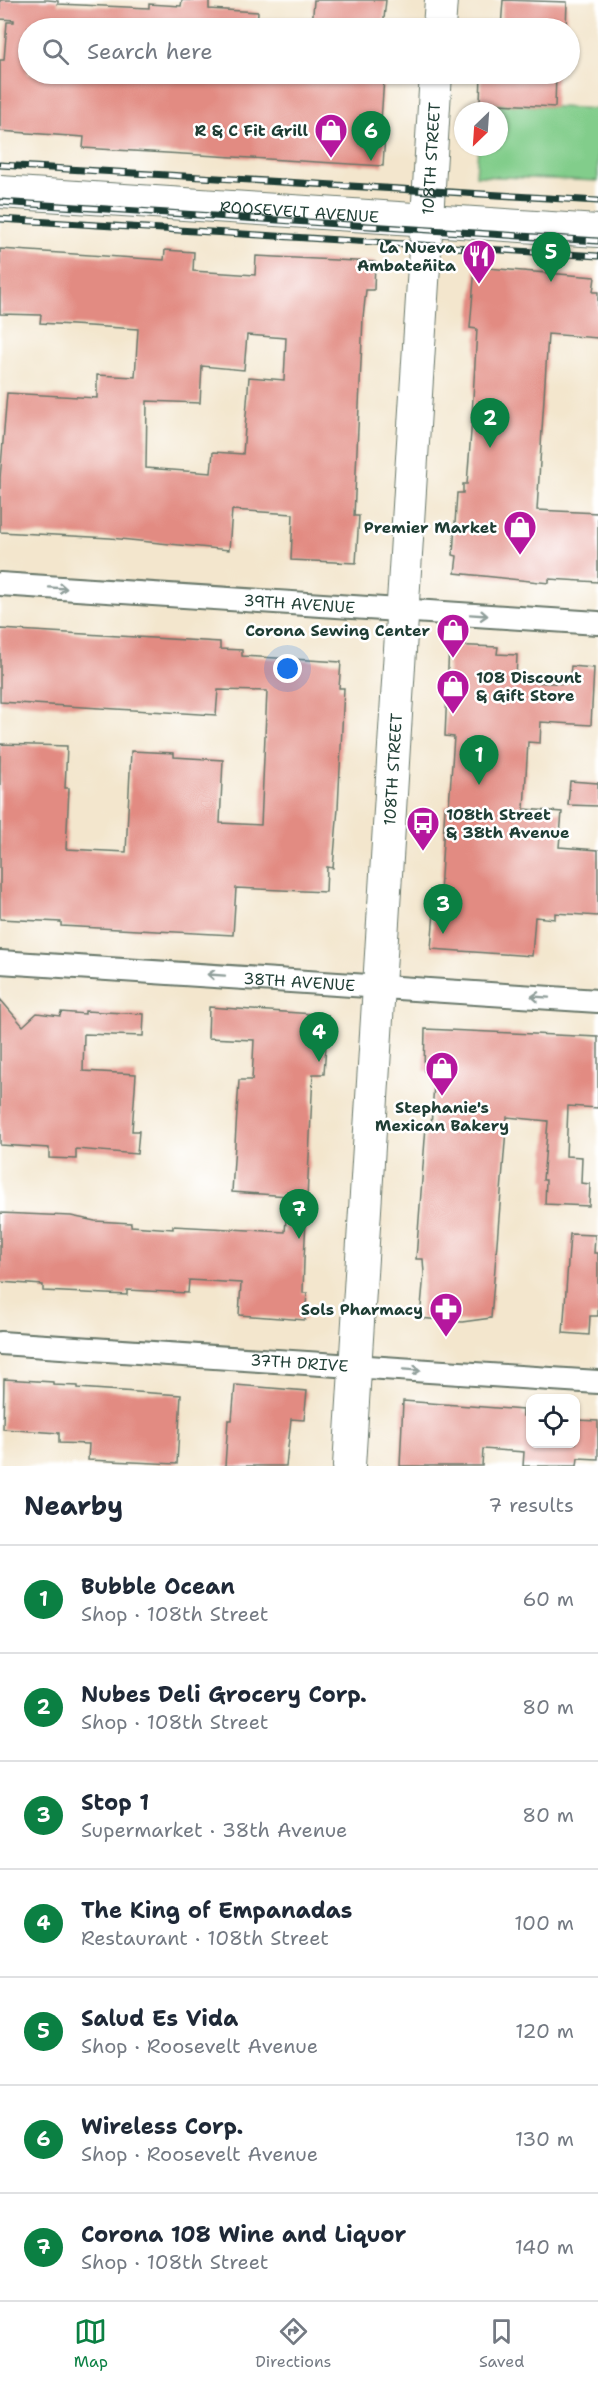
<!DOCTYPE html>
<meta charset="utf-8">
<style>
body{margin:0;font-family:"Shantell Sans",sans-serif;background:#f6f6f7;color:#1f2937}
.controls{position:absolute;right:18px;bottom:18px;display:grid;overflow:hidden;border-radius:12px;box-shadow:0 2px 4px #0004}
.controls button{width:54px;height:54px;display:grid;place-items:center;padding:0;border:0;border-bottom:2px solid #e0e1e3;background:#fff;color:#1f2937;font:30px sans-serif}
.compass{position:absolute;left:454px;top:102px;width:54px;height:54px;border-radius:50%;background:#fff;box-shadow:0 2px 4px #0004;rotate:205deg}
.you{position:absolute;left:288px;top:669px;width:21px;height:21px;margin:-15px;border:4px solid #fff;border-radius:50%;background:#1a73e8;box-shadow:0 0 0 9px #1a73e833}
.badge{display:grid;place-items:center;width:39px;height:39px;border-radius:50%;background:#0b8043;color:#fff;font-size:20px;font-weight:700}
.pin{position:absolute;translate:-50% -50px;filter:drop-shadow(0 2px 3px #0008)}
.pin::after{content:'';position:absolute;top:32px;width:21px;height:18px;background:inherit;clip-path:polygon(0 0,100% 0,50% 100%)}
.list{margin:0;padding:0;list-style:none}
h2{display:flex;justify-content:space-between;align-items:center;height:78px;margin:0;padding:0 24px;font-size:26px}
h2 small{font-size:20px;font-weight:400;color:#747a83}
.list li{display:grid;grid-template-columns:39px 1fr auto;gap:18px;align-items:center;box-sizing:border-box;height:108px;padding:0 24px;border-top:2px solid #e0e1e3}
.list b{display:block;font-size:22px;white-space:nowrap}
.list p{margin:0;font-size:20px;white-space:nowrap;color:#747a83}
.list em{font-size:20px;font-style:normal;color:#747a83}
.icon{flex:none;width:33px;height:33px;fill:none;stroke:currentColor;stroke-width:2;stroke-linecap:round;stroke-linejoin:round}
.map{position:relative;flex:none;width:598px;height:1466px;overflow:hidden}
.search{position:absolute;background:#fff;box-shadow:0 2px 4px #0004;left:18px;right:18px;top:18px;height:66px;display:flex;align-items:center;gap:15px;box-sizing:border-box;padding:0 21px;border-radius:33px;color:#747a83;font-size:22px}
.sheet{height:834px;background:#fff}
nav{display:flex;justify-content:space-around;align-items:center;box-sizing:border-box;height:84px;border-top:2px solid #e0e1e3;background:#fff;font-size:16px;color:#747a83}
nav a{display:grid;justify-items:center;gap:3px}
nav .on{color:#0b8043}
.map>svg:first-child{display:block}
.green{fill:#82cd8b;stroke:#508560;stroke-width:1.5}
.building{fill:#e28b82;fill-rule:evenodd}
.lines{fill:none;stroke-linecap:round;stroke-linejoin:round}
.minor-casing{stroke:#69786a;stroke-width:26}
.secondary-casing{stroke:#69786a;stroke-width:34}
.minor{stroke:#fff;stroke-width:22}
.secondary{stroke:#fff;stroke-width:32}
.rail-casing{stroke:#1f3d34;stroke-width:7}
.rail{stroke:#fff;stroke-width:4.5;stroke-dasharray:14;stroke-linecap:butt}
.oneway{stroke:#8f9e9a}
.labels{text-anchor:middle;stroke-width:5;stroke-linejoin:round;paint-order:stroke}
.poi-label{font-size:16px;font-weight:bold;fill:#1f3d34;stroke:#fff;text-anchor:end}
.street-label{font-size:16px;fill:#1f3d34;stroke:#fff}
</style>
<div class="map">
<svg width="598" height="1466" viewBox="0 0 598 1466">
<rect width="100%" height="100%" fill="#fff"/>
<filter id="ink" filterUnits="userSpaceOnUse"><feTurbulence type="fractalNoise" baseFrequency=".0167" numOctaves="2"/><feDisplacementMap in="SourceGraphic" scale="12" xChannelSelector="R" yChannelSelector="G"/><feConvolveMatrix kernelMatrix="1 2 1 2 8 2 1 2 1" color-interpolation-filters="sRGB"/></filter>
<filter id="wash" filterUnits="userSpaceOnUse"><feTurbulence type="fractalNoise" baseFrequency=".008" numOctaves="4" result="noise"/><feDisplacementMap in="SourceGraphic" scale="24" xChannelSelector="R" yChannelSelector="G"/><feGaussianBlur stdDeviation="1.35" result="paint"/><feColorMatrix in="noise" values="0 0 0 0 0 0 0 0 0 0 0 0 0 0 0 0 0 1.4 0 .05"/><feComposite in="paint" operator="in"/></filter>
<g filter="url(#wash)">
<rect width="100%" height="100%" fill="#f3e6cd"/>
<path class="green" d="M480 103 598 109V181L476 176 478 147H499V111H479Z"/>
<g id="blocks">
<path class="building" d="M0 0H48L58 1V4L149 8V4L181 6 182 0H209V9L258 12 257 28H141L48 23 47 28H28V74H319L384 78 380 135H385L383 166 83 148 84 137 0 131V60H4L7 22H14V20L0 19Z
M314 0H386L383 28H312Z
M503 0 567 2 566 28H501Z
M481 74H556L555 107 480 103Z
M0 249 164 260 165 250 194 252 193 271 255 275 256 256 375 262 374 290H366L363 318 354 516H359L356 563 291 560 293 514 232 510 229 550 110 538 0 532V478L7 393 97 398V375L135 377 138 329 40 323 41 315 0 314ZM247 335 286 338 284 380 249 377 243 454 213 452 211 473 146 468 147 401 200 403 202 366 244 370Z
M475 267 595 277 593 292H598V338L548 334 537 510 598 513V582L549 579V583L455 573 457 556 453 555 457 493H463V484H467L471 432 477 329 470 328Z
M0 629 220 642V649L242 650V656L341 662 339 688H344L338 808 333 868 327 867 326 892 236 888 233 935 61 926V922L0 919V744L67 746 65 788H69L66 849 126 852 131 751 174 753V757L223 760 220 823 261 825 267 691 218 690 216 715 0 702Z
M449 645 498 647 497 654 517 655 516 681 569 684 571 666 594 668 591 725 541 722 540 743 528 742 524 809 562 812 559 847 598 850V916L555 913V919L535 917 532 956 431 949 434 912H439L445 806H449L454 737 445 736Z
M570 781 598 783V806L568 805Z
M0 999 23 1026 37 1013 60 1016 61 1012 85 1014V1011L144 1014 143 1036 84 1034 83 1071 136 1074 132 1131H139L137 1154 76 1149V1159L49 1158V1148L0 1145Z
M209 1007 328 1015 324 1074H313L304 1260 303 1293H307L305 1320 239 1315 241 1283 189 1280 188 1293 127 1290V1295L43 1291V1285L0 1282V1213L71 1216 95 1221 131 1223V1226L173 1229V1226L285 1232 288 1196 232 1192 239 1080H252L254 1040 208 1038Z
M425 1029 598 1037V1108L568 1106 566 1156 582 1157 581 1183 590 1184 589 1206 545 1204 546 1180H543L548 1121 507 1117 491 1318 462 1322 420 1318 424 1273 423 1259H416L426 1126H431L435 1071H424Z
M570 1234 595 1235 594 1253H598V1316H590L589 1335 563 1333Z
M4 1379 53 1382V1385L78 1386V1388L181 1395 177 1464 88 1460 89 1444 59 1443V1433L3 1429Z
M235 1385 307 1391 304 1420 291 1419 286 1466H225L228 1420H232Z
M403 1401 523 1410V1416L531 1417V1443H576V1420L598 1421V1459L578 1458 577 1466H523L524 1452 483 1449 482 1466H400Z"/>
</g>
</g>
<g filter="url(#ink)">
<use href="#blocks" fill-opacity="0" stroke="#69786a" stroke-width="1.5"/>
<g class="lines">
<g class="minor-casing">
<g id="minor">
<path id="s1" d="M0 584 598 623"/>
<path id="s2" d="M0 962 598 1001"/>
<path id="s3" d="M0 1343 598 1382"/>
</g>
</g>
<g class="secondary-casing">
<g id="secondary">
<path d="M439 28 441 0"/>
<path id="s4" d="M0 192 598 231"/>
<path id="s5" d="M349 1466 436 74"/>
</g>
</g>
<use href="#minor" class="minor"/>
<use href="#secondary" class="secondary"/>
<g class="rail-casing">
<path id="rail" d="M0 165 598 201
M0 202 598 241
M0 219 598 256"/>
</g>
<use href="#rail" class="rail"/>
</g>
<defs><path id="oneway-shaft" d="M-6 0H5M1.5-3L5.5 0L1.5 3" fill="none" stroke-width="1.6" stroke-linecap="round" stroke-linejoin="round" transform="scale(1.5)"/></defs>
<g class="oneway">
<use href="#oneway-shaft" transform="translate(58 588) rotate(4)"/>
<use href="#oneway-shaft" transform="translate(479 615) rotate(4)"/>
<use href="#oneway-shaft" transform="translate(216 975) rotate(-176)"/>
<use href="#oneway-shaft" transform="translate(540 997) rotate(-176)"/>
<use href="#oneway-shaft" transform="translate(412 1370) rotate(4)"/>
</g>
</g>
<defs>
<g id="shop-pin" transform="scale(1.725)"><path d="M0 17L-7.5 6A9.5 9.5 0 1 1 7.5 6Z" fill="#b5179e" stroke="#fff"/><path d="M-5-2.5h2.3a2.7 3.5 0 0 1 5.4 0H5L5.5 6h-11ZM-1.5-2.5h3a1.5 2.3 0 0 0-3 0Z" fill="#fff"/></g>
<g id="restaurant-pin" transform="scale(1.725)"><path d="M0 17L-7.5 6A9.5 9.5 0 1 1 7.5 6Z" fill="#b5179e" stroke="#fff"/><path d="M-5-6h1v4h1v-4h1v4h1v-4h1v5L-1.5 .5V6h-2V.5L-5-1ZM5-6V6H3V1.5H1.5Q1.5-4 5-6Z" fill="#fff"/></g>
<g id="bus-pin" transform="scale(1.725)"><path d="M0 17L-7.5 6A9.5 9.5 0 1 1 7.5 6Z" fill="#b5179e" stroke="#fff"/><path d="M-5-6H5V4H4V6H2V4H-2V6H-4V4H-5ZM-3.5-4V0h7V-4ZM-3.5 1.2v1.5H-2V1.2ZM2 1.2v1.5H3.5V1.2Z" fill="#fff"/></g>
<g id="pharmacy-pin" transform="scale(1.725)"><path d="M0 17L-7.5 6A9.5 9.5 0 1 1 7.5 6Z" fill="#b5179e" stroke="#fff"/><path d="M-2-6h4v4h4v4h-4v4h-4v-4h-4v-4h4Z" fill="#fff"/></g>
</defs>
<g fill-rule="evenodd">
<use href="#shop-pin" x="331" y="130"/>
<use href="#restaurant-pin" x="479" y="256"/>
<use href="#shop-pin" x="520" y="527"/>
<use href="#shop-pin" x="453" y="630"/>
<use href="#shop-pin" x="453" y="686"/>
<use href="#bus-pin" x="423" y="823"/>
<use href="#shop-pin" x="442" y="1068"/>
<use href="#pharmacy-pin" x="446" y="1309"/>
</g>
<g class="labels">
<g class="poi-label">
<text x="308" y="136">R &amp; C Fit Grill</text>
<text x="456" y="253">La Nueva<tspan x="456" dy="18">Ambateñita</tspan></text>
<text x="497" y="533">Premier Market</text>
<text x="430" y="636">Corona Sewing Center</text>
<text x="476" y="683" text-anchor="start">108 Discount<tspan x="476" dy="18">&amp; Gift Store</tspan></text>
<text x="446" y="820" text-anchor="start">108th Street<tspan x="446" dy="18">&amp; 38th Avenue</tspan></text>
<text x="442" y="1113" text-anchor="middle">Stephanie's<tspan x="442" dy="18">Mexican Bakery</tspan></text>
<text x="423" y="1315">Sols Pharmacy</text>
</g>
<g class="street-label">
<text dy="6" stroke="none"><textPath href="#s5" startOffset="1310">108TH STREET</textPath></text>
<text dy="6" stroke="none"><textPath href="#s4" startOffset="300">ROOSEVELT AVENUE</textPath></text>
<text dy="6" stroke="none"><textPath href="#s1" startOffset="300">39TH AVENUE</textPath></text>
<text dy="6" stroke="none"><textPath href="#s5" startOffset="698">108TH STREET</textPath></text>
<text dy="6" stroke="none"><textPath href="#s2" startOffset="300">38TH AVENUE</textPath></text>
<text dy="6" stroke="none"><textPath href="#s3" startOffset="300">37TH DRIVE</textPath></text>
</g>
</g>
</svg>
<div class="controls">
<button><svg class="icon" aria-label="locate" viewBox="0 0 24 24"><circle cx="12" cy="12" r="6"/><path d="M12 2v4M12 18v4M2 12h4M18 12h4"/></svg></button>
</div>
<svg class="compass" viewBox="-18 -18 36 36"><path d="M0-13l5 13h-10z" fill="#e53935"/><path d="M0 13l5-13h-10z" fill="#747a83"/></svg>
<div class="you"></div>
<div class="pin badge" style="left:479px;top:785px">1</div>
<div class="pin badge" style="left:490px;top:448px">2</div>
<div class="pin badge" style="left:443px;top:934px">3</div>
<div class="pin badge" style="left:319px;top:1062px">4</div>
<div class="pin badge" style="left:551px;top:282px">5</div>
<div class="pin badge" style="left:371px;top:161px">6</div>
<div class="pin badge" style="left:299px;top:1239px">7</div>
<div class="search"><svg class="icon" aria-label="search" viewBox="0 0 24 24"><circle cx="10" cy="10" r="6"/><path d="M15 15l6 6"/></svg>Search here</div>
</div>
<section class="sheet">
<h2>Nearby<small>7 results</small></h2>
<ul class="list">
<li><span class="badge">1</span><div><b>Bubble Ocean</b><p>Shop · 108th Street</p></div><em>60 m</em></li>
<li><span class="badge">2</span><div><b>Nubes Deli Grocery Corp.</b><p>Shop · 108th Street</p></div><em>80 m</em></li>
<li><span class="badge">3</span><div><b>Stop 1</b><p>Supermarket · 38th Avenue</p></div><em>80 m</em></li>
<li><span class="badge">4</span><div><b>The King of Empanadas</b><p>Restaurant · 108th Street</p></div><em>100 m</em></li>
<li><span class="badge">5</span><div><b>Salud Es Vida</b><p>Shop · Roosevelt Avenue</p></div><em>120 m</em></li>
<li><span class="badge">6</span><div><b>Wireless Corp.</b><p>Shop · Roosevelt Avenue</p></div><em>130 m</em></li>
<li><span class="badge">7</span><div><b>Corona 108 Wine and Liquor</b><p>Shop · 108th Street</p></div><em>140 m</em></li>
</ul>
</section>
<nav>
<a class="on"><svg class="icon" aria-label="map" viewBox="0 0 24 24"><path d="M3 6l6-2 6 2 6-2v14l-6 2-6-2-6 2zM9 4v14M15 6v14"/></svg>Map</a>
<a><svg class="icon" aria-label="directions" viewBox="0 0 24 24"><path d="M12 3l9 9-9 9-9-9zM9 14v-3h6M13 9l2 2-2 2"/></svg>Directions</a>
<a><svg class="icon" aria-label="saved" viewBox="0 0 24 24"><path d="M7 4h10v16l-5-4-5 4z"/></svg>Saved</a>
</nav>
